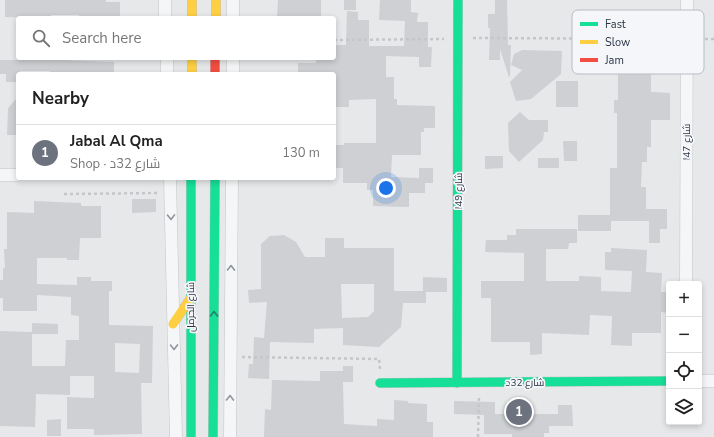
<!DOCTYPE html>
<meta charset="utf-8">
<style>
body{margin:0;font-family:"Nunito Sans",Cairo,sans-serif;background:#f6f6f6;color:#222}
.controls{position:absolute;right:12px;bottom:12px;display:grid;overflow:hidden;border-radius:4px;box-shadow:0 2px 6px #0003}
.controls button{width:36px;height:36px;display:grid;place-items:center;padding:0;border:0;border-bottom:1px solid #e0e0e0;background:#fff;color:#222;font:20px sans-serif}
.you{position:absolute;left:386px;top:188px;width:14px;height:14px;margin:-10px;border:3px solid #fff;border-radius:50%;background:#1a73e8;box-shadow:0 0 0 6px #1a73e833}
.badge{display:grid;place-items:center;width:26px;height:26px;border-radius:50%;background:#6c737f;color:#fff;font-size:13px;font-weight:700}
.pin{position:absolute;translate:-50% -50%;border:2px solid #fff;box-shadow:0 1px 4px #0006}
.list{margin:0;padding:0;list-style:none}
h2{display:flex;justify-content:space-between;align-items:center;height:52px;margin:0;padding:0 16px;font-size:17px}
h2 small{font-size:13px;font-weight:400;color:#767676}
.list li{display:grid;grid-template-columns:26px 1fr auto;gap:12px;align-items:center;box-sizing:border-box;height:56px;padding:0 16px;border-top:1px solid #e0e0e0}
.list b{display:block;font-size:15px;white-space:nowrap}
.list p{margin:0;font-size:13px;white-space:nowrap;color:#767676}
.list em{font-size:13px;font-style:normal;color:#767676}
.icon{flex:none;width:22px;height:22px;fill:none;stroke:currentColor;stroke-width:2;stroke-linecap:round;stroke-linejoin:round}
.map{position:relative;flex:none;width:714px;height:437px;overflow:hidden}
.search{position:absolute;background:#fff;box-shadow:0 2px 6px #0003;left:16px;top:16px;width:320px;height:44px;display:flex;align-items:center;gap:10px;box-sizing:border-box;padding:0 14px;border-radius:4px;color:#767676;font-size:15px}
.panel{position:absolute;background:#fff;box-shadow:0 2px 6px #0003;left:16px;top:72px;width:320px;height:108px;border-radius:4px}
.map>svg:first-child{display:block}
.building{fill:#ced0d3;fill-rule:evenodd}
.lines{fill:none;stroke-linecap:round;stroke-linejoin:round}
.street-casing{stroke:#c4c6c8;stroke-width:13}
.fast-casing{stroke:#c4c6c8;stroke-width:10}
.slow-casing{stroke:#c4c6c8;stroke-width:10}
.jam-casing{stroke:#c4c6c8;stroke-width:10}
.path{stroke:#c5c6ca;stroke-width:2.5;stroke-dasharray:3 3;stroke-linecap:butt}
.street{stroke:#f5f6f7;stroke-width:12}
.fast{stroke:#16e098;stroke-width:9}
.slow{stroke:#ffcf43;stroke-width:9}
.jam{stroke:#f24e42;stroke-width:9}
.oneway{stroke:#90959e}
.oneway2{stroke:#22816a}
.labels{text-anchor:middle;stroke-width:3.5;stroke-linejoin:round;paint-order:stroke}
.street-label{font-size:10px;fill:#2b3445;stroke:#f4f6f9}
.key{fill:#f4f6f9;stroke:#b8bcc3;stroke-width:1}
.key-label{font-size:11px;fill:#2b3445}
</style>
<div class="map">
<svg width="714" height="437" viewBox="0 0 714 437">
<rect width="100%" height="100%" fill="#e6e8ea"/>
<path class="building" d="M5 0H106V2H120V18H79V15H51V18L5 17Z
M278 0H321V18H277Z
M344 0H356V10H344Z
M380 0H411V12L418 13 417 22H428V47H432L431 67H419V57L386 56V77H394V99H397V105L435 106V128H424V132H421V155H392L391 177 419 178V168H433V183H425V193H409V207L373 206V190H367V183H343V168H334V145H344V143H376V99L349 100V107H334V74H298V63H316V58H334V45H346L347 11 358 12V20H369V46H404L405 21 379 20Z
M495 0H507L508 45H511L510 76 509 77 500 49V60H489L490 28H488V14H495Z
M522 50 562 51 561 74 531 99 516 101 510 82 522 70 511 65 514 54Z
M618 50H647V65H651V92L670 93V120H651V147H647V162H642L641 187H646V209H667V229H660V243H649V221H611V231H578V215H610V168H617V113H614V100H618Z
M0 60H60L114 62V74L50 72V71H20V74H18V82H6V74H0Z
M556 81H578V107H556Z
M18 97V135H7L8 108Z
M520 112 529 120H548V132H544L543 140 519 162 509 151 508 123Z
M563 141H577V161H564Z
M485 156H503V168L485 169Z
M538 158H559V168H538Z
M132 199H156V212L132 213Z
M34 201 81 203V206H101V238H80L79 260H67V258H37V284L77 285V277H91V281H112V291H109V325L153 326 152 383H141L142 434 94 435V429H67V397L94 398V376H70V395L36 394 35 427 0 426V331L32 332V323L58 324V334H32V332V366H65L66 340H79V316L71 315V297L37 295V311H3V298H0V280H3V268H5L4 249H7V212L34 213ZM115 343 140 344 139 373 115 372Z
M516 229H577V243H569L568 249H546V281H579V276L601 277V291L631 292 632 271 605 270V252H611V248L647 250 646 272 662 273 661 292H669V313L661 312V333H632V346L611 345 612 316 590 315 589 335 542 333V354L530 355V342H491V298H481V281H524V253L485 252 486 240H507V235H516Z
M284 235 296 242 305 257H325V238H344V248H394V291H423V277L447 278V292H426V303H403L401 327 379 347 343 345V328L314 329V343L270 342 269 379 248 378 249 364H253L254 337 264 338 267 302 249 303 248 290 261 289V244L270 236ZM341 284H374V311L368 317 342 318Z
M343 366H353V382H343L344 424 377 426V419L394 420V400L408 401V403L427 404V422H433V437H264L265 409 271 410 272 380 320 381V371H343Z
M454 401 495 402V414H558V405H572L573 426H549V433H544V437H512V434H484V415L454 414Z
M61 419V436H47V420Z"/>
<g class="lines">
<g class="street-casing">
<path id="street" d="M165 0V18
M233 0V18
M167 58V74
M233 74V58
M0 175H18
M170 178 176 437
M686 284 687 0
M699 381H714
M230 437 232 178"/>
</g>
<g class="fast-casing">
<path id="fast" d="M191 178V437
M380 383 669 381
M457 383 458 0
M213 437 215 178"/>
</g>
<g class="slow-casing">
<path id="slow" d="M192 0V18
M216 0V18
M192 58V74
M173 324 190 299"/>
</g>
<g class="jam-casing">
<path id="jam" d="M215 58V74"/>
</g>
<path class="path" d="M473 38 676 39
M699 39H714
M334 40 444 39
M64 194 160 193
M242 357 379 359 380 369
M478 437 479 396"/>
<use href="#street" class="street"/>
<use href="#fast" class="fast"/>
<use href="#slow" class="slow"/>
<use href="#jam" class="jam"/>
</g>
<defs><path id="oneway-chevron" d="M-2-3.5L2.5 0L-2 3.5" fill="none" stroke-width="1.6" stroke-linecap="round" stroke-linejoin="round"/></defs>
<g class="oneway">
<use href="#oneway-chevron" transform="translate(171 217) rotate(89)"/>
<use href="#oneway-chevron" transform="translate(231 268) rotate(-89)"/>
<use href="#oneway-chevron" transform="translate(174 347) rotate(89)"/>
<use href="#oneway-chevron" transform="translate(230 398) rotate(-89)"/>
</g>
<use class="oneway2" href="#oneway-chevron" transform="translate(214 314) rotate(-90)"/>
<g class="labels">
<g class="street-label">
<text transform="translate(686 142) rotate(-90)" y="4">شارع 47ا</text>
<text transform="translate(458 191) rotate(-90)" y="4">شارع 49ا</text>
<text transform="translate(190 307) rotate(-90)" y="4">شارع الحرمل</text>
<text x="525" y="386">شارع 32د</text>
</g>
</g>
<rect x="572" y="10" width="132" height="64" rx="6" class="key"/>
<rect x="580" y="22" width="18" height="4" fill="#16e098"/>
<rect x="580" y="40" width="18" height="4" fill="#ffcf43"/>
<rect x="580" y="58" width="18" height="4" fill="#f24e42"/>
<g class="key-label">
<text x="605" y="28">Fast</text>
<text x="605" y="46">Slow</text>
<text x="605" y="64">Jam</text>
</g>
</svg>
<div class="controls">
<button>+</button>
<button>−</button>
<button><svg class="icon" aria-label="locate" viewBox="0 0 24 24"><circle cx="12" cy="12" r="6"/><path d="M12 2v4M12 18v4M2 12h4M18 12h4"/></svg></button>
<button><svg class="icon" aria-label="layers" viewBox="0 0 24 24"><path d="M12 4l9 5-9 5-9-5zM3 14l9 5 9-5"/></svg></button>
</div>
<div class="you"></div>
<div class="pin badge" style="left:519px;top:412px">1</div>
<div class="search"><svg class="icon" aria-label="search" viewBox="0 0 24 24"><circle cx="10" cy="10" r="6"/><path d="M15 15l6 6"/></svg>Search here</div>
<section class="panel">
<h2>Nearby<small></small></h2>
<ul class="list">
<li><span class="badge">1</span><div><b>Jabal Al Qma</b><p>Shop · شارع 32د</p></div><em>130 m</em></li>
</ul>
</section>
</div>
